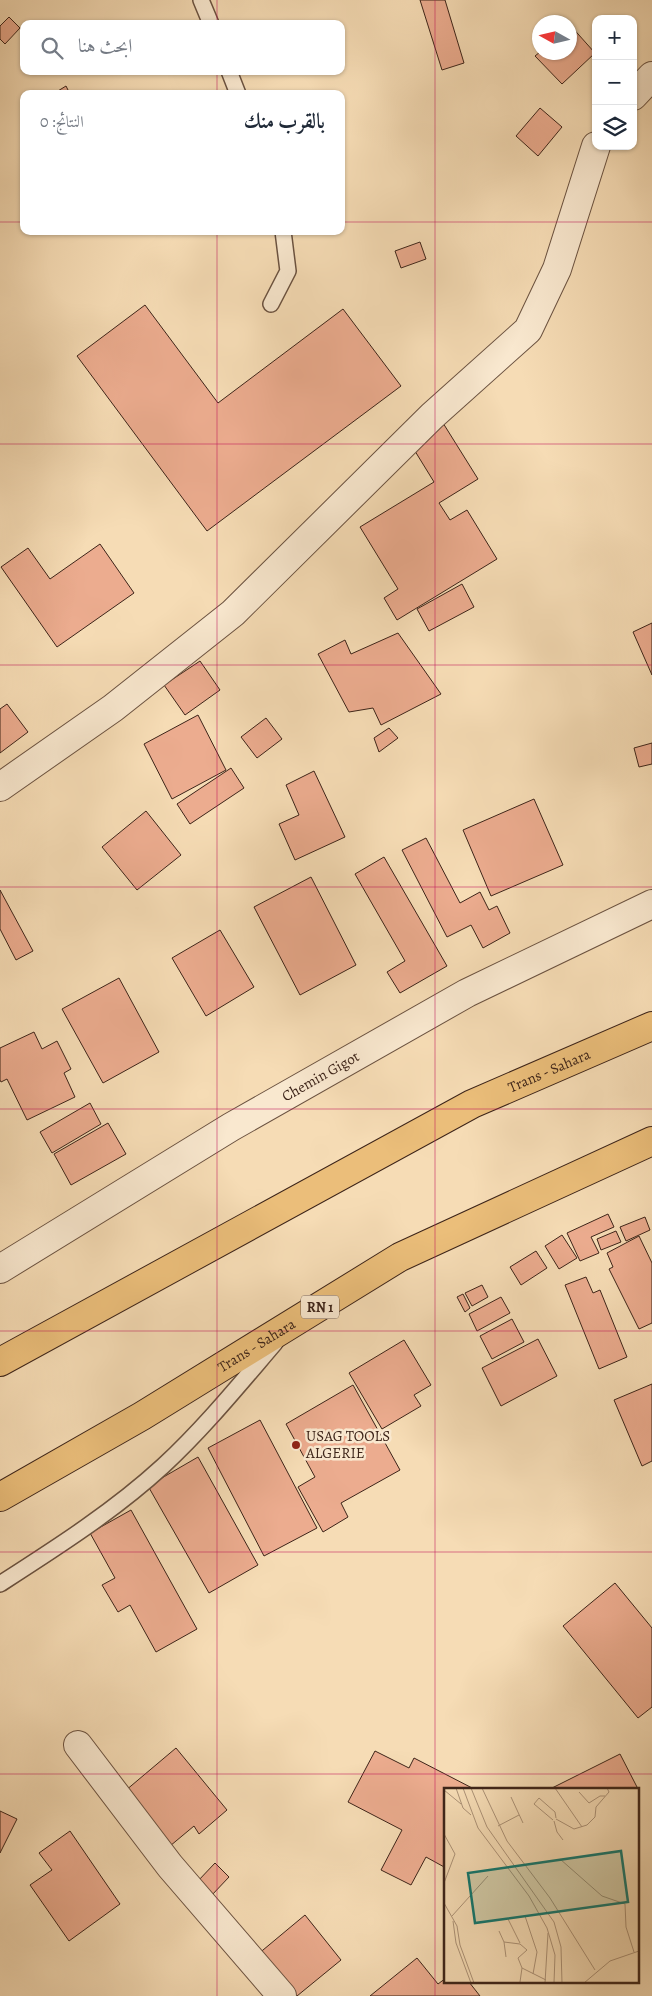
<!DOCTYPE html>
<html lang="ar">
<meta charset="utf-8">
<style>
body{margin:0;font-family:Alegreya,Amiri,serif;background:#f6f6f7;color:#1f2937;direction:rtl}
.controls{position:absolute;right:15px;top:15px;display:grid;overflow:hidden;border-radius:10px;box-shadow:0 1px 4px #0004}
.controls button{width:45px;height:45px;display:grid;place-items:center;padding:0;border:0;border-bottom:1px solid #e0e1e3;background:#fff;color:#1f2937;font:25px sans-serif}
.compass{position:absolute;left:532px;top:15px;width:45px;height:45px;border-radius:50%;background:#fff;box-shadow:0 1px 4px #0004;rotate:278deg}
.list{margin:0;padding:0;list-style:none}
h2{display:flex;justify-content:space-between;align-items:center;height:65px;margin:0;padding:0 20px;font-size:21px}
h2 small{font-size:16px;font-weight:400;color:#747a83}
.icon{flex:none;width:28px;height:28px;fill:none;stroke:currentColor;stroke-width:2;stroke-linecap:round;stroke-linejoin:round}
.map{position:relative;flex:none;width:652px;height:1996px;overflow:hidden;direction:ltr}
.search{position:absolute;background:#fff;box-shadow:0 1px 4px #0004;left:20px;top:20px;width:325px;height:55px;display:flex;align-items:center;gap:12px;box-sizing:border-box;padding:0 18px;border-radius:10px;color:#747a83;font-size:19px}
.panel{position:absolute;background:#fff;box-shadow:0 1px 4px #0004;left:20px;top:90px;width:325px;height:145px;border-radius:10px;direction:rtl}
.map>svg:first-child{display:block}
.building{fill:#ecac8f;stroke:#3d2419}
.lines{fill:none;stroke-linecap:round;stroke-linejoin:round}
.lane-casing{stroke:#6b5240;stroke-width:18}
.street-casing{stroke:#6b5240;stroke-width:30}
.highway-casing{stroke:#3d2419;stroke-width:30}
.lane{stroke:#f9e8cf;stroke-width:15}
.street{stroke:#f9e8cf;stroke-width:28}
.highway{stroke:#ebbe7a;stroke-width:28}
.grid{fill:none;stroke:#c2185b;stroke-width:1;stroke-opacity:0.55}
.poi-dot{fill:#8f2418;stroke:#f9e8cf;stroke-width:2}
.labels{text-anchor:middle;stroke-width:5;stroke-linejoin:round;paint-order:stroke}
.shield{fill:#f9e8cf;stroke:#755f50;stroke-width:1}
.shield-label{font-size:14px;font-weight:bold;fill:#3d2419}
.street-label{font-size:15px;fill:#3d2419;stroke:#f9e8cf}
.poi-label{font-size:15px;fill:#3d2419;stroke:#f9e8cf;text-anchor:start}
.inset-road{fill:none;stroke:#ac9277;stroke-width:1}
.view{fill:#0f766e;fill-opacity:0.15;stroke:#0f766e;stroke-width:2.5}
.inset-edge{fill:none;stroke:#3d2419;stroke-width:2.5}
</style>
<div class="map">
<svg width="652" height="1996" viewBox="0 0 652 1996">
<rect width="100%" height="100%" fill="#f6dcb5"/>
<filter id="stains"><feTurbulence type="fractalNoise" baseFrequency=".004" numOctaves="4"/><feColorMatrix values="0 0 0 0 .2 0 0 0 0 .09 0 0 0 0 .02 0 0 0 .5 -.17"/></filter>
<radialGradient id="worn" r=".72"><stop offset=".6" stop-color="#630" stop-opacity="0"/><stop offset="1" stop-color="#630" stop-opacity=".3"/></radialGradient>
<path class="building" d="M420 0H445L464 63 442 70Z
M9 17 20 28 5 44 0 39V26Z
M570 25 595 53 562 84 535 56 540 52H570Z
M66 86 70 94H53Z
M540 108 562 127 538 156 516 136Z
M420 242 426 259 401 268 395 251Z
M145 305 218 403 343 309 401 386 207 531 77 356Z
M443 423 478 479 439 503 450 520 467 510 497 559 397 620 384 598 398 589 360 527 434 482 410 443Z
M100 544 134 593 57 647 1 567 28 548 50 579Z
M462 584 474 607 429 631 417 609Z
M652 623V675L633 632Z
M398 633 441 694 381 725 373 708 349 712 318 654 345 640 351 654Z
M200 661 220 690 185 715 164 685Z
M7 704 28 732 0 753V709Z
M198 715 226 770 172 799 144 744Z
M266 718 282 739 257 758 241 737Z
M389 728 398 738 379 752 374 738Z
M652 743V764L639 767 634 748Z
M231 768 244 788 190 824 177 804Z
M314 771 345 837 295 860 279 824 299 815 286 785Z
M534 799 563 865 491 896 463 830Z
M146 811 181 855 137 890 102 847Z
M426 838 460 903 480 892 489 910 497 906 510 933 483 948 471 925 447 937 402 850Z
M384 857 447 966 400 993 387 972 405 961 355 874Z
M311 877 356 965 300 995 254 907Z
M0 890 33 951 16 960 0 929Z
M220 930 254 987 206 1016 172 958Z
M119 978 159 1052 103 1083 62 1009Z
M34 1032 42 1049 57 1041 71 1069 64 1073 75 1097 27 1120 7 1079 1 1082 0 1080V1048Z
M90 1103 101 1124 52 1153 40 1132Z
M108 1123 126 1154 71 1185 54 1154Z
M608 1214 614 1227 591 1237 599 1253 580 1261 567 1233Z
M645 1217 650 1230 626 1241 620 1227Z
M616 1231 621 1242 601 1250 597 1239Z
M562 1235 577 1258 559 1269 545 1246Z
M639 1236 652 1263V1323L639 1329 609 1269 613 1267 607 1253Z
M536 1251 547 1268 521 1285 510 1267Z
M586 1277 593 1293 600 1290 627 1357 599 1369 565 1285Z
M482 1285 488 1297 472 1306 465 1293Z
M463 1294 470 1308 465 1312 457 1297Z
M501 1297 510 1313 477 1331 469 1314Z
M512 1319 524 1342 492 1359 480 1336Z
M538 1339 557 1376 501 1406 482 1368Z
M404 1340 431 1385 414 1395 421 1406 382 1429 349 1373Z
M652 1384V1461L642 1466 614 1400Z
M353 1385 400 1470 341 1503 348 1517 323 1532 298 1487 315 1477 286 1424Z
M260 1420 317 1528 264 1556 208 1448Z
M198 1457 258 1565 209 1593 148 1486Z
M131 1510 197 1629 156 1652 130 1605 118 1612 102 1585 115 1578 90 1533Z
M615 1583 652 1628V1707L638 1718 563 1626Z
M176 1748 227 1810 199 1834 194 1826 170 1846 125 1791Z
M375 1751 409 1768 414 1758 476 1790H446V1868L426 1857 411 1885 381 1870 402 1830 348 1802Z
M620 1754 637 1787 631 1790H548Z
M0 1811 17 1819 0 1853Z
M70 1831 120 1904 69 1941 30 1885 52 1870 39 1853Z
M215 1863 229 1877 211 1896 197 1882Z
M305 1915 341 1960 297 1996H290L257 1955Z
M417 1958 438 1984 446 1978V1982H469L480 1996H370Z"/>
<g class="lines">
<g class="lane-casing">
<path id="lane" d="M201 0 211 24
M229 71 238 94
M271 304 288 271 283 231
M0 1584C56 1548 114 1511 163 1466 204 1428 239 1385 275 1343"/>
</g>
<g class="street-casing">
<g id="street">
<path d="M633 96 652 76"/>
<path d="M0 787 113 708 233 613 432 416 528 330 557 269 596 146"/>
<path id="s1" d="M0 1269 231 1127 467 993 652 904"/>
<path d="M78 1745 170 1866 282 1996"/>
</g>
</g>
<g class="highway-casing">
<g id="highway">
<path id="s2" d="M0 1362 472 1104 652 1026"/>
<path id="s3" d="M0 1497 142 1416 400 1257 652 1141"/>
</g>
</g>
<use href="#lane" class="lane"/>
<use href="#street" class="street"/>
<use href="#highway" class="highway"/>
</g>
<path class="grid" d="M217 0V24M435 0V1996M217 71V94M0 222H24M341 222H652M217 231V1996M0 444H652M0 665H652M0 887H652M0 1109H652M0 1331H652M0 1552H652M0 1774H652"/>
<circle class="poi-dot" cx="296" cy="1445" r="5"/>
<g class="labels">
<rect class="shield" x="301" y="1295.5" width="38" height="23" rx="4"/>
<g class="shield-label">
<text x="320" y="1312">RN 1</text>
</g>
<g class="street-label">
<text dy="5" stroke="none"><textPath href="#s2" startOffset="622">Trans - Sahara</textPath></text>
<text dy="5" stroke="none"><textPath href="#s1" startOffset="374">Chemin Gigot</textPath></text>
<text dy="5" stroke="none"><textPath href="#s3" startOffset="298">Trans - Sahara</textPath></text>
</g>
<g class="poi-label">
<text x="306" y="1441">USAG TOOLS<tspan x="306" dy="17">ALGERIE</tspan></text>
</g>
</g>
<g transform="translate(444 1788)">
<rect width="195" height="195" fill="#f6dcb5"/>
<path class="inset-road" d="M12 0 19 20 27 27M19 0 34 40 85 108 103 140 111 167 110 195M27 0 43 39 110 134 117 159 118 195M38 0 63 53 106 110 151 182M111 0 138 39M0 2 17 16M135 4 145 15 156 8H161M67 9 79 35M112 31 130 41 143 37 151 29 152 19 165 4 163 0M109 32 90 16 95 10 111 24 112 30M110 33 113 44 119 52M54 38 75 27M0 46 11 66 0 95M116 71 158 108 181 116 182 139 190 164M0 115 13 138 16 157 30 195M195 115V136M8 128 44 88M81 128 93 164 89 186M64 131 76 155M9 133 12 155 27 195M55 143 60 154 76 156 83 162 74 170 78 180M60 154 62 169M76 194 78 180 102 192M101 195 104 145M140 195 166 173 195 163"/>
<path class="view" d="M177 63 184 114 31 135 24 85Z"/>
<rect width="195" height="195" class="inset-edge"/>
</g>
<rect width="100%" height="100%" filter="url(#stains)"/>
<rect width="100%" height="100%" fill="url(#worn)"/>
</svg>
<div class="controls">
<button>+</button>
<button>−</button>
<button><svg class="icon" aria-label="layers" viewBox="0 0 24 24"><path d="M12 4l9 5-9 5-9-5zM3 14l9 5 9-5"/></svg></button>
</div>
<svg class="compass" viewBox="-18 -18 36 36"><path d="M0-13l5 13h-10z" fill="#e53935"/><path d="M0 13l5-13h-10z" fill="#747a83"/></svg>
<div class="search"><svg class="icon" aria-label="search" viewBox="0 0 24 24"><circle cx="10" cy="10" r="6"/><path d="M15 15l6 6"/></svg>ابحث هنا</div>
<section class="panel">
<h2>بالقرب منك<small>النتائج: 0</small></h2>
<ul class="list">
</ul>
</section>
</div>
